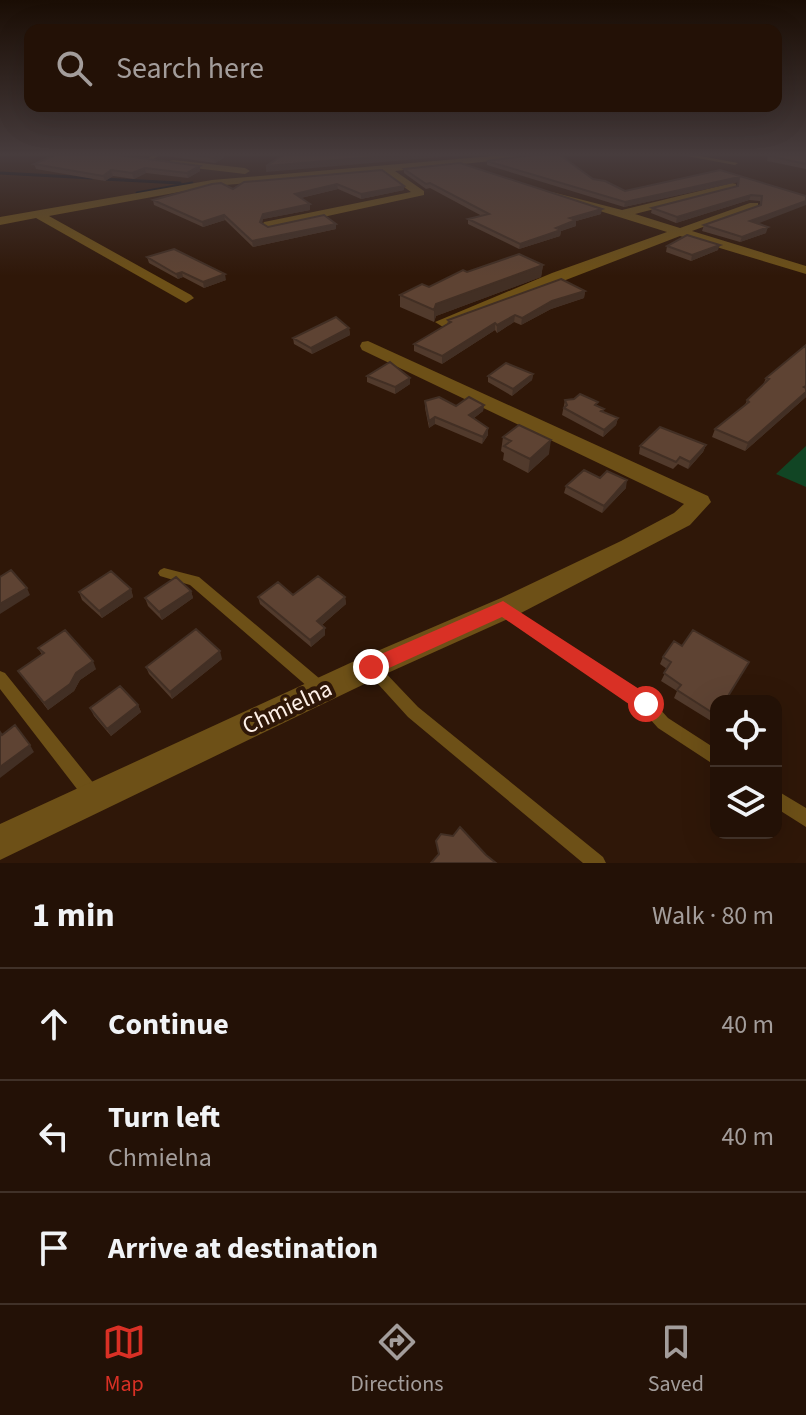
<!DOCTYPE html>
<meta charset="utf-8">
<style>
body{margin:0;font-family:"Source Sans 3",sans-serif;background:#2f1f14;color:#f1f3f6}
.controls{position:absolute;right:24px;bottom:24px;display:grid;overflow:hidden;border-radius:16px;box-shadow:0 8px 32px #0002}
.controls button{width:72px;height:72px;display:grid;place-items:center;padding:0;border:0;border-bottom:2px solid #403128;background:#231106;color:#f1f3f6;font:40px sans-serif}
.stop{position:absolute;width:24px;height:24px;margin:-18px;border:6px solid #d93025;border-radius:50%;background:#fff}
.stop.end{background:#d93025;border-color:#fff;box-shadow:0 2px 8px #0008}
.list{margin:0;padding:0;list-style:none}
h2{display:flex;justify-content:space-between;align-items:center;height:104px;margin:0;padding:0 32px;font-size:34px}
h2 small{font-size:26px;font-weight:400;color:#a39d9b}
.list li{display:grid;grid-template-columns:52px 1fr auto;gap:24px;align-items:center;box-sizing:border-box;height:112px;padding:0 32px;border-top:2px solid #403128}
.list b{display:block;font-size:30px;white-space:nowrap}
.list p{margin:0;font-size:26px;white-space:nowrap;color:#a39d9b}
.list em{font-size:26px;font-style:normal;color:#a39d9b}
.icon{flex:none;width:44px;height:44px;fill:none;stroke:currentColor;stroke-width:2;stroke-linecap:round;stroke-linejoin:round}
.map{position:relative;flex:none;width:806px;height:863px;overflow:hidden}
.search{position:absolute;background:#231106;box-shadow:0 8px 32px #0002;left:24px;right:24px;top:24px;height:88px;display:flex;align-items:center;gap:20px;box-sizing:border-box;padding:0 28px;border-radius:16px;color:#a39d9b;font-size:30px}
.sheet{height:440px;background:#231106}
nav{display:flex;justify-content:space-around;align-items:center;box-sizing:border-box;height:112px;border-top:2px solid #403128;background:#231106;font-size:22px;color:#a39d9b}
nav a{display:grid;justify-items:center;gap:4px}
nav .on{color:#d93025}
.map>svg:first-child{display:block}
.green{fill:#114524}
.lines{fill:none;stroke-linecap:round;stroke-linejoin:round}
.stream{stroke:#01080f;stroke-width:3}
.lane{fill:#6d5017;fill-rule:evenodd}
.street{fill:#6d5017;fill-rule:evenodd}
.wall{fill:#513a2c}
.shaded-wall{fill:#422f24}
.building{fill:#5e4333;stroke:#422f24;stroke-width:2}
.route{fill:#d93025}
.labels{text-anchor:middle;stroke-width:8;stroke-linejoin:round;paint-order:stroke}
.near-street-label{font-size:24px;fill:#fef0e8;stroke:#2f1708}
</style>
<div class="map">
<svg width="806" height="863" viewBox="0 0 806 863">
<rect width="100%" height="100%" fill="#2f1708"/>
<path class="green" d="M806 446V487L776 474Z"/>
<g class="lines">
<path class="stream" d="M0 173 92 178
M103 179 180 183
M137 193 192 183"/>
<path class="lane" d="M153 155H160L150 161 146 160Z
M681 155H695L738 163 735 165Z
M164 568 199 577 326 684 328 689 326 694 321 696 316 694 190 585 160 576 158 573 160 570Z
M505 605 651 699 668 718 716 749V766L658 728 641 709 500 614 498 610 500 606Z
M373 663 378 665 418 707 603 857 606 863H583L408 717 368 673 366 669 368 665Z
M0 671 5 673 99 790 101 796 99 802 93 804 87 802 0 689Z
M776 790 806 808V827L776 808Z"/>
<path class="street" d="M504 155H548L395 171 424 191V195L268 229 262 225 264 222 411 192 383 172 212 186 49 216 191 295 194 298 186 303 36 218 0 225V217L212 180Z
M173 160 245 168 250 171 245 174 169 165V161Z
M732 183 736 184V188L635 214 680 228 750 203H758V207L692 231 806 266V274L680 236 449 325 443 327 435 322 552 273 667 232 552 196V192L622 210Z
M368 341 708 496 711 502 690 525 519 614 381 676 0 860V824L361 658 501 598 621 541 674 513 684 504 362 350 360 346 362 342Z"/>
</g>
<path class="wall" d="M159 155H224V158L215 163Z
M768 155H806V169L767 161Z
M487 161 593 179 625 191 720 170 806 196 757 224 766 233 740 242 702 231 704 225 760 205V201L749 200 676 223 651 213 652 208 737 186 738 182 624 207 487 165Z
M34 164 200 166V171L188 178 146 173 134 179 113 176 105 181 36 169Z
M404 169 601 214 576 221V226L561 231 560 236 519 249 468 224V219L482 216 430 188 426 189 404 173Z
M382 170 404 190 361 199 338 189 301 198 310 210 263 219 262 223 268 227 336 229 253 247 225 220 203 227 154 205 153 200Z
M667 246 718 250 691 261 666 252Z
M147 257 226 280 204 288 183 277 178 279 149 263Z
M543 265 541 277 436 316 434 322 400 307V295L429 287 467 272Z
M585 291 584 298 551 309 521 325 514 322 497 333 495 330 442 364 414 351V344L447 324 448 320Z
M349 328 350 335 312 354 294 344 293 338Z
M806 345V397L745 451 712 437 715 429 745 405 747 400 763 385 766 378Z
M533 374 532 380 512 396 488 382V376Z
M367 376 410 384 395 394 367 382Z
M565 400 598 406 604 409 603 412 618 418 616 425 603 437 562 415Z
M425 401 456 406 484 405 483 411 474 418 488 428V435L482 444 435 424 429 428 425 408Z
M503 437 549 454 528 473 503 460 504 453 501 451Z
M706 445 703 452 688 469 678 464 673 469 639 454 640 446Z
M600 478 626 488 602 513 564 493 566 486Z
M131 589 133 597 102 618 82 600 79 592Z
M191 591 193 598 162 620 148 606 145 598Z
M293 595 345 597 346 604 322 625 325 628V635L311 647 260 604 258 597Z
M674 641 716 701V724L674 698 677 691 661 681 667 669 660 664 663 657Z
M38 648 96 669 80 680 74 691 48 710 18 671 42 655Z
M222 659 172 699 149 674 146 667Z
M138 705 141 712 111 736 94 716 90 708Z"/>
<path class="shaded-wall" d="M219 155H224V158L215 163 214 158Z
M397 155H465L266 172V166Z
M200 166V171L188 178 187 173Z
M145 168 146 173 134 179 132 173Z
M111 170 113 176 105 181 103 176Z
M739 177 738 182 624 207 625 202Z
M337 184 338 189 296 199 295 194Z
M404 186V190L361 199V194Z
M751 195 749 200 676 223 677 217Z
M806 201V205L749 227 750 221Z
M310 204V210L263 219 260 228V222L263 214Z
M602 209 601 214 576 221V226L561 231 560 236 519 249 520 244 556 228 570 218Z
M224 215 225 220 203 227 202 222Z
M336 224V229L253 247 252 241Z
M768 227 766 233 740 242 742 237Z
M720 245 718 250 691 261 692 255Z
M543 265 541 277 436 316 434 322V310L436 304Z
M182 272 183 277 178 279 176 274Z
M225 274 226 280 204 288 203 282Z
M585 291 584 298 551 309 521 325 522 318 552 301Z
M515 315 514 322 497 333V325Z
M495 323V330L442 364V356Z
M349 328 350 335 312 354 311 348Z
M533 374 532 380 512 396 513 389Z
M410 378V384L395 394V387Z
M806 392V397L745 451 748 443Z
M484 405 483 411 469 422V415Z
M435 417V424L429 428V421Z
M618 418 616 425 603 437 604 430Z
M488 428V435L482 444 483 437Z
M551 440 549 454 528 473 530 459Z
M706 445 703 452 688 469 690 462Z
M627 480 626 488 602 513 604 506Z
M27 588 30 595 0 614V604Z
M131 589 133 597 102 618 99 611Z
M191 591 193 598 162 620 159 612Z
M345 597 346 604 318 628 317 621Z
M325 628V635L311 647 310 640Z
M220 651 222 659 172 699 170 692Z
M93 661 96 669 80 680 74 691 48 710 44 703 76 673Z
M138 705 141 712 111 736 107 729Z
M30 745 34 752 0 778V767Z"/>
<path class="building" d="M55 155H118L200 166 187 173 145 168 132 173 111 170 103 176 34 164Z
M195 155H219L214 158Z
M283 155H397L266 166Z
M533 155H560L593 179 605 181 625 191 720 170 806 196V201L750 221 768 227 742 237 704 225 761 205 762 196 751 195 677 217 652 208 738 186 739 177 625 202 487 161Z
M806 155V164L769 156V155Z
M460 163 602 209 570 218 576 220 556 228 561 230 520 244 468 219 489 214 430 183 426 184 404 169Z
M382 170 404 186 361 194 337 184 295 194 310 204 263 214 260 222 268 227 324 215 336 224 252 241 224 215 202 222 153 200 212 184 221 183 233 189 244 182Z
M687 235 720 245 692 255 667 246Z
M174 249 225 274 203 282 182 272 176 274 147 257Z
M519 254 543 265 436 304 434 310 400 295 422 284 429 287 463 270 467 272Z
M561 279 585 291 552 301 522 318 515 315 497 325 495 323 442 356 414 344 451 322 448 320Z
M336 317 349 328 311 348 293 338Z
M806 345V386L804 387 806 388V392L748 443 715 429 749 402 747 400 769 379 766 378Z
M390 362 410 378 395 387 367 376Z
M506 363 533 374 513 389 488 376Z
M580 394 598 402 595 405 604 409 601 411 618 418 604 430 564 408 567 405 565 400 574 399Z
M439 397 456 406 469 397 484 405 469 415 488 428 483 437 435 417 429 421 425 401Z
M519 425 551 440 530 459 504 446 511 441 503 437Z
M660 427 706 445 690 462 680 457 676 462 640 446Z
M584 470 600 478 607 471 627 480 604 506 566 486Z
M11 570 27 588 0 604V577Z
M111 571 131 589 99 611 79 592Z
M318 576 345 597 317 621 325 628 310 640 258 597 278 582 293 595Z
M176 577 191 591 159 612 145 598Z
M196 629 220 651 170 692 146 667Z
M65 630 93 661 76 673 70 684 44 703 18 671 44 653 38 648Z
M693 630 749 662 725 701H716V715L677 690 681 685 664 673 671 662 663 657 674 641 682 646Z
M120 686 138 705 107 729 90 708Z
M15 725 30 745 0 767V732L2 735Z
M460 827 486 855 496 863H431L439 854 436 841 441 834 453 836Z"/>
<linearGradient id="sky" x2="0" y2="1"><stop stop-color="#1a0d04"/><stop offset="0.56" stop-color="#473c3d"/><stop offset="1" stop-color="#473c3d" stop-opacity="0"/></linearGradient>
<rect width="806" height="276" fill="url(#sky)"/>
<path class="route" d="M503 601 653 698 656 704 653 711 646 713 639 711 502 617 378 673 371 675 365 673 362 667 365 661Z"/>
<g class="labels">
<g class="near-street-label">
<text transform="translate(287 707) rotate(-25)" y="8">Chmielna</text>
</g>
</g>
</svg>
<div class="controls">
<button><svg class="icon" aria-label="locate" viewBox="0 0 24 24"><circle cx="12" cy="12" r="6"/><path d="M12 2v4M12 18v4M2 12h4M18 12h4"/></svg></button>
<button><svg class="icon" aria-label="layers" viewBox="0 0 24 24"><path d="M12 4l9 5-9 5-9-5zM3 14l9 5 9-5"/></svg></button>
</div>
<div class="stop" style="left:646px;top:704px"></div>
<div class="stop end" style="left:371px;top:667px"></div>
<div class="search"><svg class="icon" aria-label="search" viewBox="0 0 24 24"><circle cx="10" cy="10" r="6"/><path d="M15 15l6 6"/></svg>Search here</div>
</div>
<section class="sheet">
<h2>1 min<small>Walk · 80 m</small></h2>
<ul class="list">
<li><svg class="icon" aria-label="ahead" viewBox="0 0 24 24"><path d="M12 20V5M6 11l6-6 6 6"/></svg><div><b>Continue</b></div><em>40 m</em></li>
<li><svg class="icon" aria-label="left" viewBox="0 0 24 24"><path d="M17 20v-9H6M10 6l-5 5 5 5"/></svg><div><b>Turn left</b><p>Chmielna</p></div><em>40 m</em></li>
<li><svg class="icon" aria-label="arrive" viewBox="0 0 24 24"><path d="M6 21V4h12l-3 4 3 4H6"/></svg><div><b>Arrive at destination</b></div></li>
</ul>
</section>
<nav>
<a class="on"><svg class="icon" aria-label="map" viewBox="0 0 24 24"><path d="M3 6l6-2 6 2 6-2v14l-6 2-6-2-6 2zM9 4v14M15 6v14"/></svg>Map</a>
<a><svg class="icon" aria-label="directions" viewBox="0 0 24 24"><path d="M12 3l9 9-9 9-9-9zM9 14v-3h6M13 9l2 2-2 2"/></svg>Directions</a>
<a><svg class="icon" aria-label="saved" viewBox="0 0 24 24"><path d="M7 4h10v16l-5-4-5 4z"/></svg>Saved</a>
</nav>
